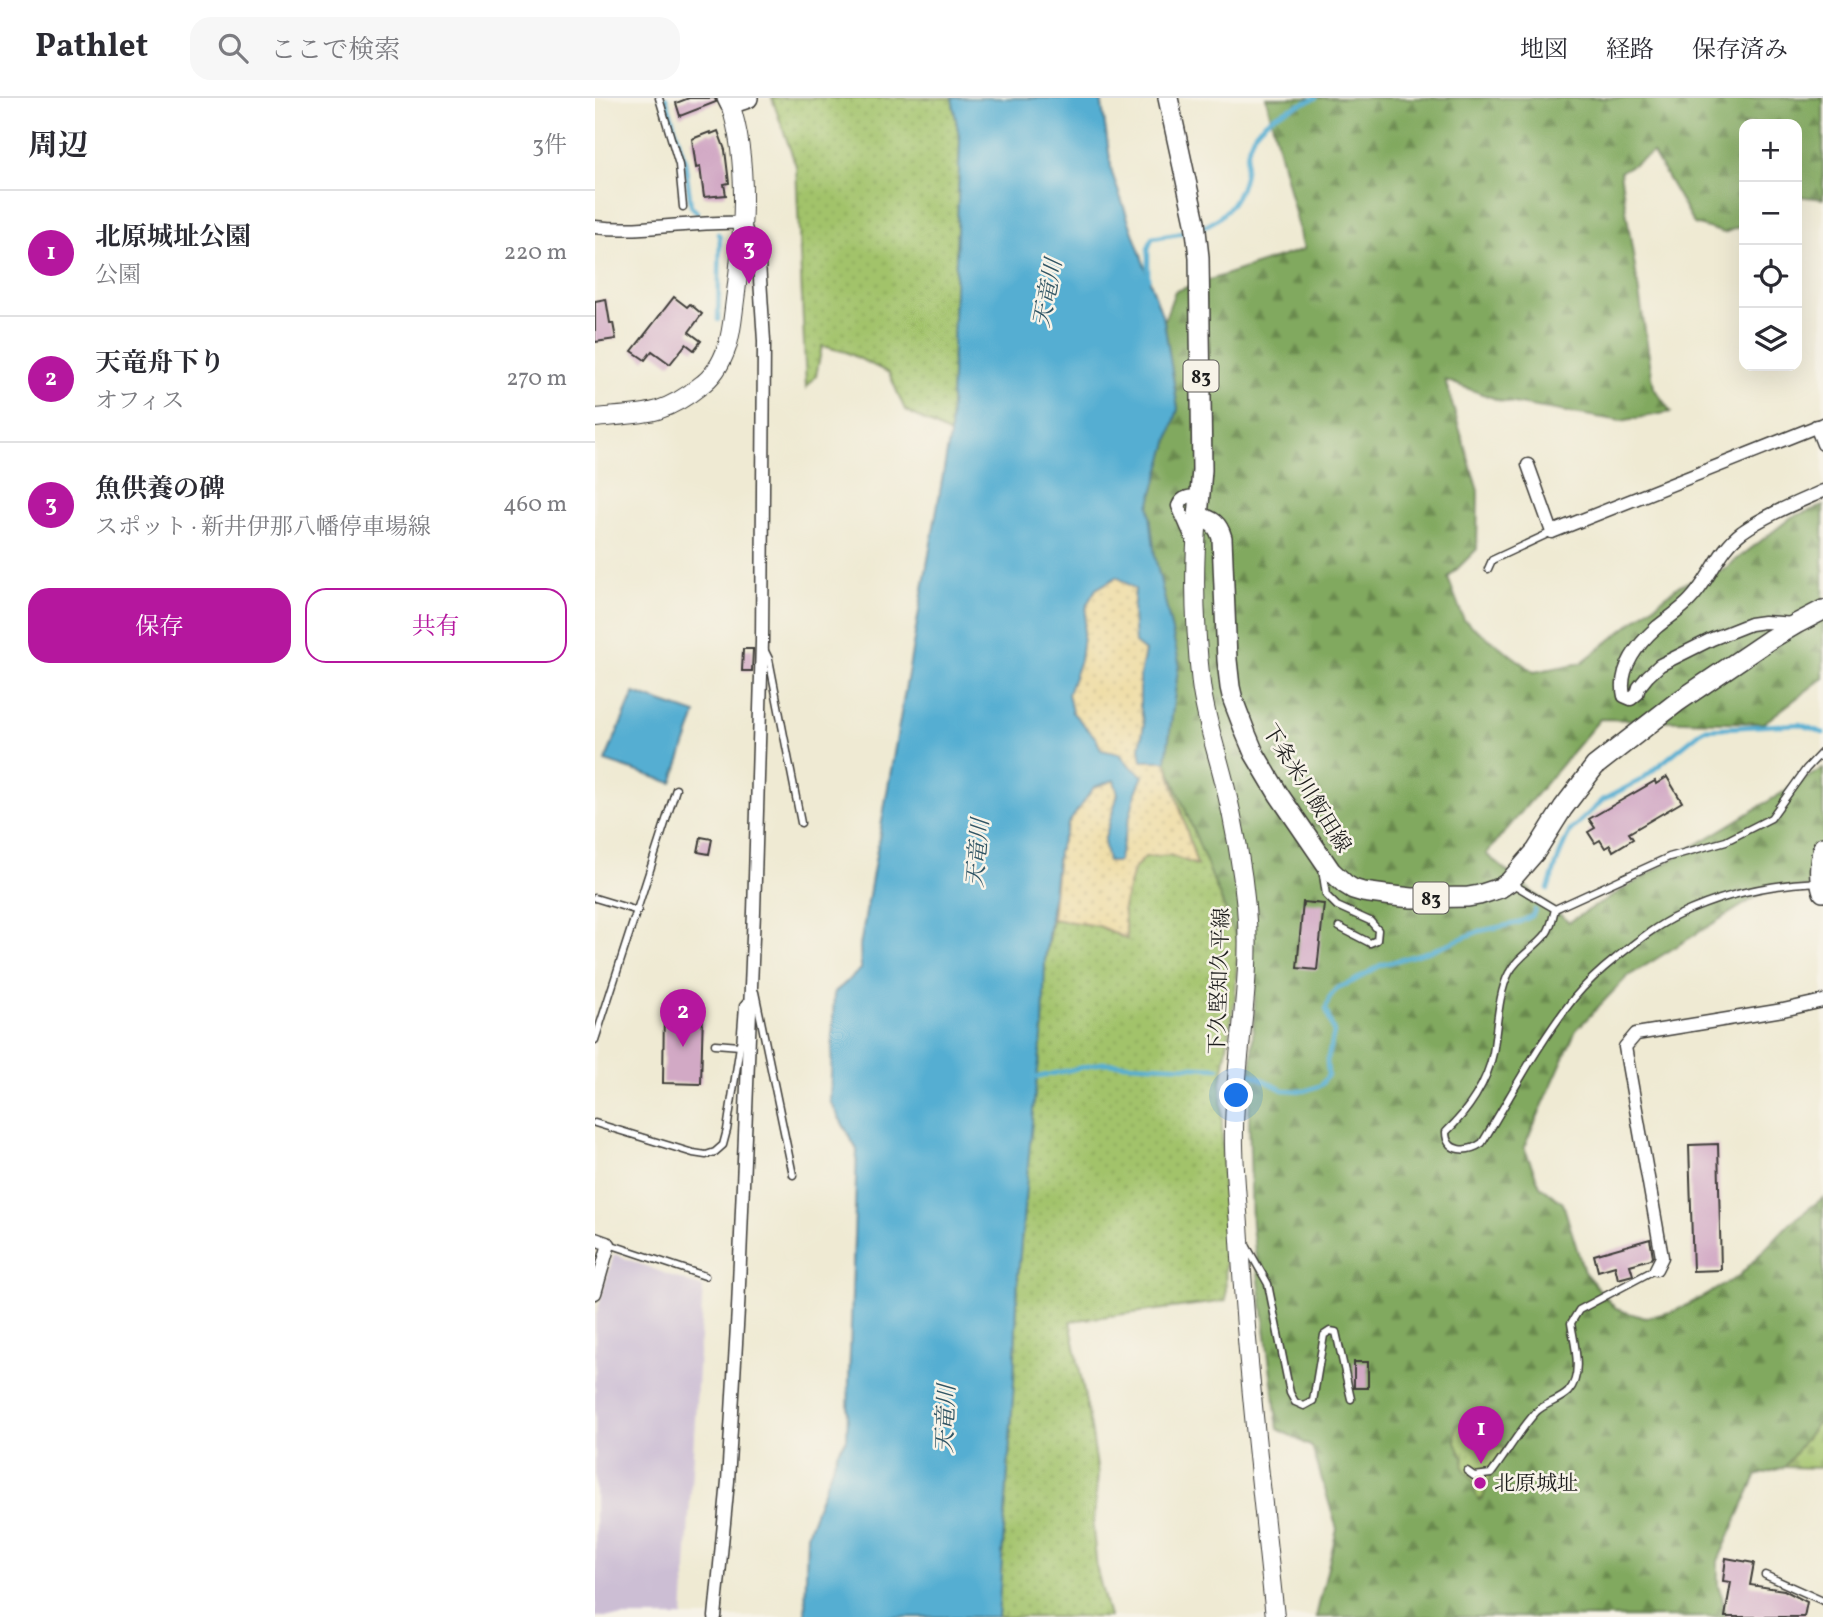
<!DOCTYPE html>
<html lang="ja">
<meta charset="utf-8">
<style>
body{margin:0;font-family:Vollkorn,"Noto Serif JP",serif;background:#f7f7f7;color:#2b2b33}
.controls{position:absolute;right:21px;top:21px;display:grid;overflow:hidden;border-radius:14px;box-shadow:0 7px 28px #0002}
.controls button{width:63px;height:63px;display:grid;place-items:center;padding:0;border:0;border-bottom:2px solid #e1e1e2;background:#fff;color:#2b2b33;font:35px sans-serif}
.you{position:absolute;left:642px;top:998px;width:24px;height:24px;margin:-18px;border:5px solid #fff;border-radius:50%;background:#1a73e8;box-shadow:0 0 0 10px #1a73e833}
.badge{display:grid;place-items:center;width:46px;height:46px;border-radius:50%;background:#b5179e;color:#fff;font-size:23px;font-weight:700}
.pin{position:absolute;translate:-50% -58px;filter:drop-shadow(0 2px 4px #0008)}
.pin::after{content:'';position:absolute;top:37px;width:24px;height:21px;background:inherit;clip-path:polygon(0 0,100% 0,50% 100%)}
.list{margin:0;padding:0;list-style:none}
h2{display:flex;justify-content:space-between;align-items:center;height:91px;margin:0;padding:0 28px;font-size:30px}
h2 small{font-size:23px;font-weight:400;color:#7c7c81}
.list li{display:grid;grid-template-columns:46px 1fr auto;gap:21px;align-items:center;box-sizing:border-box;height:126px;padding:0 28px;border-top:2px solid #e1e1e2}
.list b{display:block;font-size:26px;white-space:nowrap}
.list p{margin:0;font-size:23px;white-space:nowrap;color:#7c7c81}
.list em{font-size:23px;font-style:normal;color:#7c7c81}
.actions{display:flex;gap:14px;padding:21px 28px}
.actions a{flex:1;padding:16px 0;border:2px solid #b5179e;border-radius:21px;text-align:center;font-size:24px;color:#b5179e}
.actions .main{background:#b5179e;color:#fff}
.icon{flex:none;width:38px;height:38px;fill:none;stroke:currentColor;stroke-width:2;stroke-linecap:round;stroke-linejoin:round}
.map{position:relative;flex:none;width:1228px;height:1519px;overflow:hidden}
header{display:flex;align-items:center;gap:42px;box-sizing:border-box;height:98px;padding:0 35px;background:#fff;border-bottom:2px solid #e1e1e2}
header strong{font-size:33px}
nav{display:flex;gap:38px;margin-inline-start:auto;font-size:24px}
.search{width:490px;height:63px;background:#f7f7f7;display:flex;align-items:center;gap:18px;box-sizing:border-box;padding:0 24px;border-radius:21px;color:#7c7c81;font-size:26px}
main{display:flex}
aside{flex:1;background:#fff}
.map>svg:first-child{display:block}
.industrial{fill:#ccbed4}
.grass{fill:url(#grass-dots);stroke:#5f7044;stroke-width:2}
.forest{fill:url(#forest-firs);stroke:#4e623e;stroke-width:2}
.sand{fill:url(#sand-dots);stroke:#857b5d;stroke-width:2}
.cemetery{fill:url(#cemetery-stones);stroke:#5f7044;stroke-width:2}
.park{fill:url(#park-tufts);stroke:#5f7044;stroke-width:2}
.water{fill:#54aed2;stroke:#386577;stroke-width:2}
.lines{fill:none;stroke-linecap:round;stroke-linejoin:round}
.stream{stroke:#54aed2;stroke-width:4.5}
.building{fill:#d2a9c5}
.service-casing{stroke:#3c3b37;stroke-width:9}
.minor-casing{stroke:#3c3b37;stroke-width:15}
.secondary-casing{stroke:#3c3b37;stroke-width:20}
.primary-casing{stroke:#3c3b37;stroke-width:22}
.service{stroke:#fff;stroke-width:6}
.minor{stroke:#fff;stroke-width:12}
.secondary{stroke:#fff;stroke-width:18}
.primary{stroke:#fff;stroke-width:19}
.poi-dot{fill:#b5179e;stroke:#f7f3e8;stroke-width:2.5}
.labels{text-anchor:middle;stroke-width:5;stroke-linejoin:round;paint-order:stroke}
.shield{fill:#f7f3e8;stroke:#5e5c59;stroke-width:2}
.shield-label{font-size:19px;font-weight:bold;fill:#1c1c1c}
.street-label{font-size:21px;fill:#1c1c1c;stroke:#f7f3e8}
.poi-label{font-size:21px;fill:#1c1c1c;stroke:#f7f3e8;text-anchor:start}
.water-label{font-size:23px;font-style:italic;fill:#325665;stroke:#f7f3e8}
</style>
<header>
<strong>Pathlet</strong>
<div class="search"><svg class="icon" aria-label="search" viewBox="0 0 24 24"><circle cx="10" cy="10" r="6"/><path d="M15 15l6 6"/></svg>ここで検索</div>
<nav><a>地図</a><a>経路</a><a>保存済み</a></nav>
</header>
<main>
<aside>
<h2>周辺<small>3件</small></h2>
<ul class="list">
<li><span class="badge">1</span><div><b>北原城址公園</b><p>公園</p></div><em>220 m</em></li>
<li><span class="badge">2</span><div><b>天竜舟下り</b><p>オフィス</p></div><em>270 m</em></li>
<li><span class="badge">3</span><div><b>魚供養の碑</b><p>スポット · 新井伊那八幡停車場線</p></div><em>460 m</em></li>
</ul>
<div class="actions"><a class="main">保存</a><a>共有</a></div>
</aside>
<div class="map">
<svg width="1228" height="1519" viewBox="0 0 1228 1519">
<defs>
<pattern id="grass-dots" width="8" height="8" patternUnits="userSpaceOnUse" patternTransform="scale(1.75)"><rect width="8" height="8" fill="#a2c36b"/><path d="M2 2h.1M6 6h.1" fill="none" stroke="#8ba75c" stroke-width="1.8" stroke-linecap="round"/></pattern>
<pattern id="forest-firs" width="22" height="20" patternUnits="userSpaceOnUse" patternTransform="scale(1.75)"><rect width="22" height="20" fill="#81a95f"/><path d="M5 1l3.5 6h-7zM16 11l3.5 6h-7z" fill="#69894e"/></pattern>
<pattern id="sand-dots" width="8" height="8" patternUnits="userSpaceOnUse" patternTransform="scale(1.75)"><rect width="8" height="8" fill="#eeda9e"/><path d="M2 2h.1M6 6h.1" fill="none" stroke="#ccba88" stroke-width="1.8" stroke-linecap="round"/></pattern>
<pattern id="cemetery-stones" width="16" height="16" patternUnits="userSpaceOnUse" patternTransform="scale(1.75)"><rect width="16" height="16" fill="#a2c36b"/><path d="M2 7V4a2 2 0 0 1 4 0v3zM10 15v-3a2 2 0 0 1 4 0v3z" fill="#8ba75c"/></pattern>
<pattern id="park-tufts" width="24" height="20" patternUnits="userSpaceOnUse" patternTransform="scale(1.75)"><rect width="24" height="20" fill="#a2c36b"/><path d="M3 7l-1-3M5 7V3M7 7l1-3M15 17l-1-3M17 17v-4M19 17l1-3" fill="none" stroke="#8ba75c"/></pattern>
</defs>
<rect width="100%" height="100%" fill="#f7f3e8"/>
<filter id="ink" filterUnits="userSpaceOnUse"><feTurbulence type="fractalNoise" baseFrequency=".0143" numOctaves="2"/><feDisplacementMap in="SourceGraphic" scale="14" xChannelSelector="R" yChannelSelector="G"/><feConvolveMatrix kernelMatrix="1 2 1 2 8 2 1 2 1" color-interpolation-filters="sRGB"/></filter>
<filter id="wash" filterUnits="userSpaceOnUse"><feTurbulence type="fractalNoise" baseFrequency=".00686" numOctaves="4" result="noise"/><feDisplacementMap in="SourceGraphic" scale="28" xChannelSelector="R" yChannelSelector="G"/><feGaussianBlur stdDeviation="1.57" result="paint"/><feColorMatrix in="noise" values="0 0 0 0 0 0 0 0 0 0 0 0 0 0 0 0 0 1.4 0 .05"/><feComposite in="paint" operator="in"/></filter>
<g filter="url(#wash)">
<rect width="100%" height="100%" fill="#efead3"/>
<path class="industrial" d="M19 1156 108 1190 88 1519H0V1220Z"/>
<path class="grass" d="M177 0H357L365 43 355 336 310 312 294 275 251 254 227 248 221 278 211 290 201 68Z
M571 663 643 844 640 900 626 984 631 1203 475 1223 496 1330 503 1376 498 1431 502 1472 514 1519H403L419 1284 423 1178 450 862 457 821 504 828 531 841 528 809 538 772 550 759 575 757 602 767Z"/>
<path class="forest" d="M671 0H1228V101L1202 98V26H1149V127L1129 135 1099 126 1058 55 1025 74 1059 290 1076 314 1026 323 906 303 850 282 883 393 882 451 853 480 869 522 939 574 986 565 1085 487 1128 472 1197 419 1228 408V580L1169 625 1005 621 891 756 974 824 1228 670V790L1213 789 1169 794 1032 879 981 932 929 1049 945 1088 968 1105 989 1174 1021 1211 1050 1220 1080 1213 1104 1201 1144 1178 1196 1124 1228 1100V1327L1222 1325 1190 1369 1161 1378 1123 1463V1489L1127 1498 1130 1519H721L742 1431 717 1349 683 1331 657 1129 654 1020 661 877 643 844 571 663 584 564 560 459 554 408 583 311 569 223 580 193 709 151Z"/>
<path class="sand" d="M522 479 540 491 538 516 550 553 545 578V607L549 626 545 650 548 663H571L602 767 575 757 550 759 538 772 528 809 532 841 504 828 457 821 463 754 473 726 499 689 520 682 523 696 509 743 541 694 547 679 534 667 525 657 506 652 501 640 476 614 472 596 485 562 492 506 501 491Z"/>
<path class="cemetery" d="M1222 1325 1228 1327V1370L1190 1369Z"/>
<path class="park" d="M868 1325 892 1345 914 1351 896 1376 888 1400 884 1402C878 1395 881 1391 878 1383 874 1371 866 1377 869 1360 862 1349 858 1341 862 1327Z"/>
<path class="water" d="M357 0H506L517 75 569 223 583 311 554 408 560 459 584 564 571 663H547L545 650 549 626 545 607V578L550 553 540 545 538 516 540 491 522 479 501 491 492 506 485 562 473 596 477 614 501 640 506 652 525 656 534 667 548 678 541 694 523 764H513L509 743 523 696 519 682 499 689 473 726 463 754 450 862 448 931 438 1013 423 1178 419 1284 403 1519H210L212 1436 243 1353 252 1340 262 1052 235 1003 239 895 266 871 265 848 355 337 365 43Z
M39 595 101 616 77 685 10 663Z"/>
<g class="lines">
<path class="stream" d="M71 0 90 63 96 108 102 114
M605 130C626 123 642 104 648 83 652 69 650 54 657 40 668 17 700 9 721 0
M553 181V151L557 140 583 136 596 132
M123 222 125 138 123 136
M953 791 966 753 975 733 1009 701 1046 682 1109 631 1205 626 1228 635
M653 974 688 992 710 993 726 987 733 977 732 963 739 935 731 911 734 900 742 890 757 884 786 867 835 853 885 833 923 825 937 818 940 812
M438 980 507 965 624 970"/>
</g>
<g id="blocks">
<path class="building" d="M94 0H120L121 4 85 18 81 5Z
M123 33 130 52 134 85 129 86 131 97 109 99 105 69 101 70 97 41 115 34 116 36Z
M79 199 92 209 95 206 107 216 94 234 106 243 99 252 91 246 75 266 57 253 50 262 37 253Z
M11 201 15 225H18L21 241 0 244V203Z
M148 551H158L157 573H147Z
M1072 679 1087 704 1034 735 1038 741 1018 753 1015 747 1010 750 1005 742 1000 745 993 734 1000 730 994 721 1060 683 1061 686Z
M106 739 117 741 114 756 103 754Z
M708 804 729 806 722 872 702 870Z
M69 911 108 912 106 986 68 985Z
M1123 1046 1126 1172 1098 1173 1094 1047Z
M1055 1141 1058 1158 1056 1161 1035 1167 1038 1177 1023 1181 1020 1168 1003 1173 999 1157Z
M759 1264H773V1290H759Z
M1131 1460 1159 1465 1155 1487 1189 1492 1212 1504 1209 1519H1130L1136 1484 1128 1483Z"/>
</g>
</g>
<g filter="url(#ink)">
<use href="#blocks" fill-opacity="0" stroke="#3c3b37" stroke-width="2"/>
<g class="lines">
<g class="service-casing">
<path id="service" d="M64 0 84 67 88 109
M893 471 897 462 957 434
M170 553 174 561 206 725
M727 770 731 797 742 808 775 823 783 832 782 842 775 845 744 829
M916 785 960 811C958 819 956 830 951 836 940 850 922 859 914 875 903 895 902 933 898 955 892 985 873 1013 851 1034 851 1056 874 1054 887 1045 917 996 944 944 979 900 992 884 1007 871 1022 859 1041 844 1062 827 1084 817 1128 796 1176 786 1224 784
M0 800 43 813
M960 811 1074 759 1131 743 1176 720 1211 671 1228 653
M160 894 198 1077
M0 942 81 691
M120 946 145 948
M0 1025 98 1055 111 1057 120 1054 128 1047 132 1032 145 948 148 908 154 901
M14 1146 110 1178
M652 1149 673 1186 695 1295 700 1304 709 1308 718 1303 729 1237 735 1233 741 1234 756 1301
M872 1373 879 1378 896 1376C911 1356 924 1333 941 1314 950 1305 964 1303 973 1294 989 1277 979 1245 976 1225L984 1212 1061 1171
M1170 1477 1228 1503"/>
</g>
<g class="minor-casing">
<path id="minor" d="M0 129C49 135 99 122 148 125L164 165 169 243 167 544 159 814 143 1211 133 1383 120 1519
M1221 328 1228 346
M933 367 957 434 1228 326
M600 447 583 408C587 398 596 398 605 398
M1200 526 1169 524 1155 526 1117 541 1065 567 1053 578 1044 589 1042 596 1036 601 1029 598C1023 571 1043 546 1062 529 1073 520 1086 512 1095 502 1115 482 1123 452 1147 434 1171 417 1201 405 1228 393
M0 1141 14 1146 0 1195
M1061 1171 1067 1159 1030 949 1041 936 1188 912 1228 903"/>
</g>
<g class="secondary-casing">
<path id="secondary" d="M0 320C18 318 47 317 63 312 78 307 94 297 105 288 118 279 127 264 132 249 137 234 138 217 140 202 148 141 155 65 135 6
M603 419C598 473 600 532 606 586 610 619 621 651 629 683 639 724 647 767 651 809 658 880 640 959 639 1031 638 1068 643 1106 645 1142 652 1268 667 1394 680 1519"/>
</g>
<g class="primary-casing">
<path id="primary" d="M132 0 135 6 153 0
M573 0 600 124 604 159 607 372 603 419C617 422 623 426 627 440L632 562 635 589 638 602 651 636 659 655 684 697 736 773 750 786 758 791 768 794 790 797 817 800 873 799 884 797 905 790 914 784 941 753 968 710 1000 668 1081 605 1174 542 1201 526 1228 512
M1228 749C1224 765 1223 778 1228 794"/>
</g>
<use href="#service" class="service"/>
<use href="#minor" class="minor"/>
<use href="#secondary" class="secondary"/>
<use href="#primary" class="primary"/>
</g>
</g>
<circle class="poi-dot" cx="885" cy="1385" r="7"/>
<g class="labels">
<g class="shield">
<rect x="588.5" y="262.5" width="35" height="31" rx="5"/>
<rect x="818.5" y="784.5" width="35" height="31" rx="5"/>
</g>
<g class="shield-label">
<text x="606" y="285">83</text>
<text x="836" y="807">83</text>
</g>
<g class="street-label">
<text transform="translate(712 690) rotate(58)" y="7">下条米川飯田線</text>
<text transform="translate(624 883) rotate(-88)" y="7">下久堅知久平線</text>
</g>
<g class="poi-label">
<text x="899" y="1392">北原城址</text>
</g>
<g class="water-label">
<text transform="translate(452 195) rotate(-79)" y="8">天竜川</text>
<text transform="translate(382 755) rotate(-85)" y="8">天竜川</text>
<text transform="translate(350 1321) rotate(-88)" y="8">天竜川</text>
</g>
</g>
</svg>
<div class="controls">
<button>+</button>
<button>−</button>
<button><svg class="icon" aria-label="locate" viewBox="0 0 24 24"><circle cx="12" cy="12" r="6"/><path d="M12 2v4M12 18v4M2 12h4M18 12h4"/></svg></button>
<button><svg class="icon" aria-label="layers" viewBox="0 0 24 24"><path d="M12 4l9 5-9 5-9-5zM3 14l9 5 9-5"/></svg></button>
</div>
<div class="you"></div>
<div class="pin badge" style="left:886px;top:1366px">1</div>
<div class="pin badge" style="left:88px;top:949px">2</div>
<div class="pin badge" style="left:154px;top:186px">3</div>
</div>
</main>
